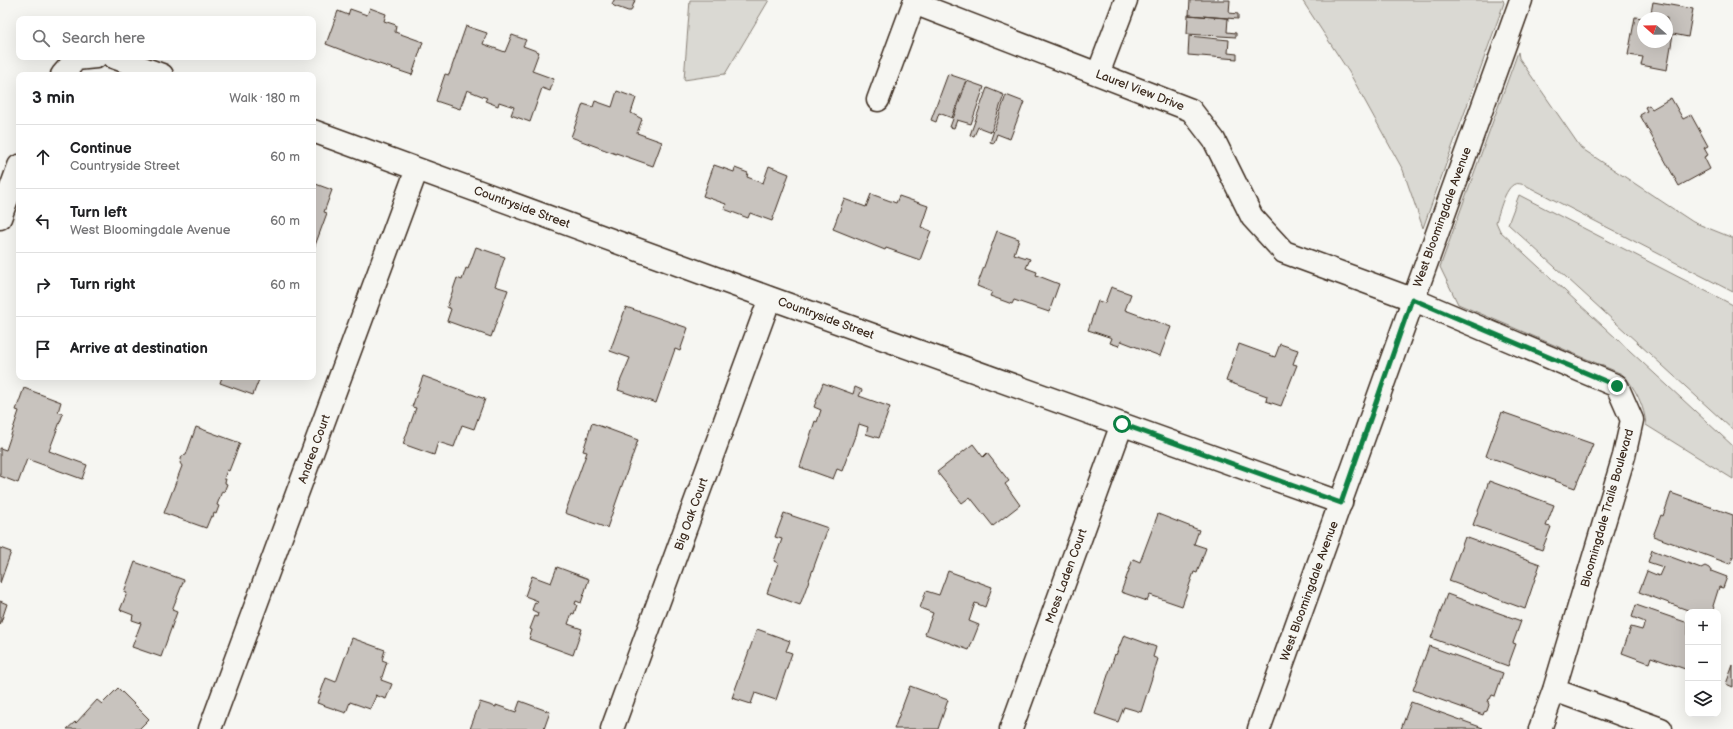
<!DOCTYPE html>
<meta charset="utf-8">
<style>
body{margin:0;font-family:"Balsamiq Sans",sans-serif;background:#f6f6f6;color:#202124}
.controls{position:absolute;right:12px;bottom:12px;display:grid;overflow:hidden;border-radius:8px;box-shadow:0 4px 16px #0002}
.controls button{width:36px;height:36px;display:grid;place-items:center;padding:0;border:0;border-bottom:1px solid #e0e0e0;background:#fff;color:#202124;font:20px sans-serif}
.compass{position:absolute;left:1637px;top:12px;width:36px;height:36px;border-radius:50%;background:#fff;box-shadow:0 4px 16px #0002;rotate:290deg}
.stop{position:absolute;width:12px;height:12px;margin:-9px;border:3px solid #0b8043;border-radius:50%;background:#fff}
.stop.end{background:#0b8043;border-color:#fff;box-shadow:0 1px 4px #0008}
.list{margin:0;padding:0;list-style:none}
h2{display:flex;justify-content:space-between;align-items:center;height:52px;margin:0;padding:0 16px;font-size:17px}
h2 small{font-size:13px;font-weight:400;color:#757577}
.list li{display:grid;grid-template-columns:26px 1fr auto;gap:12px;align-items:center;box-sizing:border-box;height:64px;padding:0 16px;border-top:1px solid #e0e0e0}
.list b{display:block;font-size:15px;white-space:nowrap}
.list p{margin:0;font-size:13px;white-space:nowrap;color:#757577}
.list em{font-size:13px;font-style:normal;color:#757577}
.icon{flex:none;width:22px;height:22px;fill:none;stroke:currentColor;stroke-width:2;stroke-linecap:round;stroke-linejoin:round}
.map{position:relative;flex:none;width:1733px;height:729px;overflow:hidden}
.search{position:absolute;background:#fff;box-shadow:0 4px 16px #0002;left:16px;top:16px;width:300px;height:44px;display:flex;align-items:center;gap:10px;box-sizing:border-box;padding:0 14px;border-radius:8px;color:#757577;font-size:15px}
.panel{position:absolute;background:#fff;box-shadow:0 4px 16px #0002;left:16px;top:72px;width:300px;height:308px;border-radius:8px}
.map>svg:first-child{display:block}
.green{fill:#dad9d3;stroke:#8a8278}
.building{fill:#c8c3be;stroke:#3b2a1e}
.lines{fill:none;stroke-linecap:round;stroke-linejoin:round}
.minor-casing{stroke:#3b2a1e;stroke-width:25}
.major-casing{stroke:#3b2a1e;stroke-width:25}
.minor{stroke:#f6f6f2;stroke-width:22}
.major{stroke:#f6f6f2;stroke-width:22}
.route{stroke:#0b8043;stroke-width:5}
.labels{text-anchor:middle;stroke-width:3;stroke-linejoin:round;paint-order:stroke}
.street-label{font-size:12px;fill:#3b2a1e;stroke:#f6f6f2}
</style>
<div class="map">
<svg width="1733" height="729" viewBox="0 0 1733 729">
<rect width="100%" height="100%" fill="#f6f6f2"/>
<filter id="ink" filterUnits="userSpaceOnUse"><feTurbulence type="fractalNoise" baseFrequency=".025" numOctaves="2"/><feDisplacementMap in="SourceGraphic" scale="8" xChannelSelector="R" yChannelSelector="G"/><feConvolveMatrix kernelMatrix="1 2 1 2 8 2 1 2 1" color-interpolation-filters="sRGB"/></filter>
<g filter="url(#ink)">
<path class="green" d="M690 0H769L725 74 684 80Z
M1302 0H1503L1504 3 1423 228 1403 170 1349 72Z
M1518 52 1519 58 1581 148 1693 222 1733 238V292L1525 185C1521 184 1518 183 1515 184 1505 187 1499 213 1496 222L1500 231 1733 446V479L1646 425C1645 408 1635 386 1622 374L1458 304 1440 267Z
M1519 195 1733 305V430L1508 224Z"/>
<path class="building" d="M614 0H635L631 11H628L614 6 612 4Z
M1190 0H1230L1229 13 1238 14V19L1189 15Z
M1653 2 1693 9 1688 37 1673 34 1667 70 1641 65 1643 57 1628 55 1635 17 1643 18V42H1667V18H1650Z
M370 8 386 14 384 21 396 25 395 32 423 42 412 75 370 61 326 44 338 11 348 15 350 9 367 15Z
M1188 15 1228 18 1227 32 1236 33V37L1187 34Z
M466 26 487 33 483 44 505 52 512 35 526 40 523 46 539 52 532 71 554 79 550 91 542 88 530 122 511 115 514 107 499 102 498 106 485 101 487 98 467 90 460 109 436 101 445 74 449 75Z
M1189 36 1229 40 1228 53 1237 54V59L1188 55Z
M948 74 966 80 952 118 939 113 936 122 931 120Z
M967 81 984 87 971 124 957 120 954 128 950 127Z
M987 88 1004 95 991 132 978 127 974 136 970 135Z
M617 91 636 98 631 113 642 119 637 133 662 142 653 166 616 153V154L571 137 583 104 593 107 595 101 612 107Z
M1006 95 1024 102 1010 139 997 134 994 143 990 142Z
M1671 98 1683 119 1691 115 1708 146 1704 148 1708 155 1704 157 1710 169 1679 186 1640 115 1647 111 1645 107 1649 105 1652 109Z
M714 165 734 172 735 168 748 173 747 177 763 183 769 166 789 174 772 221 750 213 748 218 724 209 726 204 703 196Z
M313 183 332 190 324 212 327 213 313 251Z
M871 194 896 203 899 196 928 206 921 227 931 231 920 260 886 248 885 250 833 229 844 199 866 207Z
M997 231 1019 239 1014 254 1030 259 1026 268 1037 272 1036 275 1059 284 1049 312 1014 300 1012 304 990 296 992 292 977 286Z
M476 247 505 257 495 286 508 290 491 337 447 321 451 309 447 307 457 278 462 280 466 268 468 269Z
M1111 287 1131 294 1125 310 1171 327 1160 356 1121 341 1119 346 1110 343 1112 338 1088 330 1098 301 1105 303Z
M626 307 688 328 680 351 675 349 656 403 618 390 620 384H619L630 358 610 351Z
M1239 344 1275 357 1280 344 1298 350 1293 364 1297 365 1281 406 1266 401 1267 396 1226 381Z
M423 376 485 399 474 429 462 425 454 447 438 442 434 455 403 444 416 408 412 407Z
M222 377H260L253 395 220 383Z
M823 383 853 394 855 387 862 390 859 396 890 407 879 438 866 434 868 427 859 424 856 436H855L842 471 837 469 833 479 800 467 815 421 817 422 821 410 814 407Z
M24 388 61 402 58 412 63 414 49 451 87 465 82 479 27 459 18 483 0 476V448L6 450 19 411 16 410Z
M1502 412 1593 444 1575 488 1486 456Z
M592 423 638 440 607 528 565 513 587 452 583 451Z
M196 427 240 443 229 471 227 470 224 479H226L225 483 227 484 224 492 222 491 217 505 219 506 216 514 214 513 213 517 211 516 206 528 164 513 182 466 180 463 182 456 186 455Z
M973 444 983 457 987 453 1009 481 1005 484 1020 505 993 526 970 497 962 503 937 472Z
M1489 481 1554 505 1546 526 1551 527 1542 550 1473 525Z
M1671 493 1733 515V557L1730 564 1653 536 1661 515 1663 516Z
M784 513 828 528 800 605 767 593 778 563 774 561 782 539 775 537Z
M1158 514 1199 530 1194 544 1206 548 1197 573 1194 572 1182 606 1150 595 1147 601 1121 592 1133 559 1140 562Z
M1465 537 1540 564 1525 609 1449 581Z
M0 548 11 552 0 583Z
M1652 550 1701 568 1705 566 1709 568 1711 571 1727 577 1723 588 1719 587 1713 606 1714 608 1713 612H1693L1639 592 1647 571 1659 576 1663 567 1648 562Z
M135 562 184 580 172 610 177 612 161 657 132 647 141 623 132 620 133 615 120 610 127 593 124 592Z
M557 567 589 579 581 603 576 601 575 604 577 605 574 614 572 613 568 624 582 629 573 655 529 639 532 630 530 629 535 616 537 617 538 613 532 610 535 602 537 603 538 601 525 596 532 576 551 583Z
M948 571 992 587 985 607 975 603 969 621 979 625 969 650 925 634 933 613 920 608 926 591 939 595Z
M1447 594 1521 621 1513 643 1516 644 1508 666 1431 638Z
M0 601 7 604 0 625Z
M1636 605 1688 623V670L1651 657 1649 663 1622 653 1631 627 1642 630 1645 622 1632 617Z
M757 629 790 641 786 651 792 653 776 700 755 693 751 704 732 698Z
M1124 635 1156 647 1153 657 1158 659 1141 712 1124 707 1118 722 1095 714 1115 654 1116 655Z
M352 638 385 650 382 660 387 662 381 680 392 684 386 699 375 695 376 696 370 709 350 702 346 713 317 703 326 678 336 682Z
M1429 646 1503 673 1495 696 1492 695 1490 699H1489L1488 702 1489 705 1487 711 1484 712 1483 715 1413 690Z
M1733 665V687L1726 684Z
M910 686 948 700 938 729H894Z
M118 688 149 719 139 729H67L75 722 76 723 97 700 102 704Z
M520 701 550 712 544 729H470L480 702 496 707V705L516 712Z
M1411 702 1483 728 1482 729H1401Z"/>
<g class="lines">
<g class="minor-casing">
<path id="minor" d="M914 3 1191 110 1214 140 1252 217 1284 252 1412 299 1617 386 1632 420 1624 456 1554 690 1540 729
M113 57 162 75
M1098 74 1126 0
M62 75 76 59 96 57
M878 100 915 0
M313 131 770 298 1341 503
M0 218 19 166
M1554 690 1661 729
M210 729 417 169
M612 729 770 298
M1011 729 1122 424"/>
</g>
<g class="major-casing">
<path id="major" d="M1259 729 1521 0"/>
</g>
<use href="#minor" class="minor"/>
<use href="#major" class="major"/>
</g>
</g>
<g class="lines" filter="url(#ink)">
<path class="route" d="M1122 424 1341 503 1412 299 1617 386"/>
</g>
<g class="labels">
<g class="street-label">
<text transform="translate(1140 90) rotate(21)" y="4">Laurel View Drive</text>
<text transform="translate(522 207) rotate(20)" y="4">Countryside Street</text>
<text transform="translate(1442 217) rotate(-70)" y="4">West Bloomingdale Avenue</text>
<text transform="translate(826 318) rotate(20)" y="4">Countryside Street</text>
<text transform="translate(314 449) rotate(-70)" y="4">Andrea Court</text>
<text transform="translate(1607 508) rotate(-74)" y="4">Bloomingdale Trails Boulevard</text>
<text transform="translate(691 514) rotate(-70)" y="4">Big Oak Court</text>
<text transform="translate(1066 576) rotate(-70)" y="4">Moss Laden Court</text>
<text transform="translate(1309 591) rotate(-70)" y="4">West Bloomingdale Avenue</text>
</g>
</g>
</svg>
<div class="controls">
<button>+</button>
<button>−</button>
<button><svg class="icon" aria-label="layers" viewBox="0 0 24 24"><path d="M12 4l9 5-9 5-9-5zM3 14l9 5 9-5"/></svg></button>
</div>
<svg class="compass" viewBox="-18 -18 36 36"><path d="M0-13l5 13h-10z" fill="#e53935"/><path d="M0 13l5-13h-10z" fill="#757577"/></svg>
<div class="stop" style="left:1122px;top:424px"></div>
<div class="stop end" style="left:1617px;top:386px"></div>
<div class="search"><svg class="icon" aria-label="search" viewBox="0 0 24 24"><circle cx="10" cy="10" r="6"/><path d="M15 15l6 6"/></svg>Search here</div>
<section class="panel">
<h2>3 min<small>Walk · 180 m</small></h2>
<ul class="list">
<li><svg class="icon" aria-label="ahead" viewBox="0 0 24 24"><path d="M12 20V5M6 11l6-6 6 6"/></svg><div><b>Continue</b><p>Countryside Street</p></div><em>60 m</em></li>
<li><svg class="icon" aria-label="left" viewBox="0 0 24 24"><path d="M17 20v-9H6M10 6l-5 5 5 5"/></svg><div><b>Turn left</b><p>West Bloomingdale Avenue</p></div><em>60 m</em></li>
<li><svg class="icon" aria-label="right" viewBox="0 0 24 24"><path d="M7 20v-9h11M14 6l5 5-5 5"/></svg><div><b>Turn right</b></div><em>60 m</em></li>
<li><svg class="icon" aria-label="arrive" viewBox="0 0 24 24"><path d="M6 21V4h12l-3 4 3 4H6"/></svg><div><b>Arrive at destination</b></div></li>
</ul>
</section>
</div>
